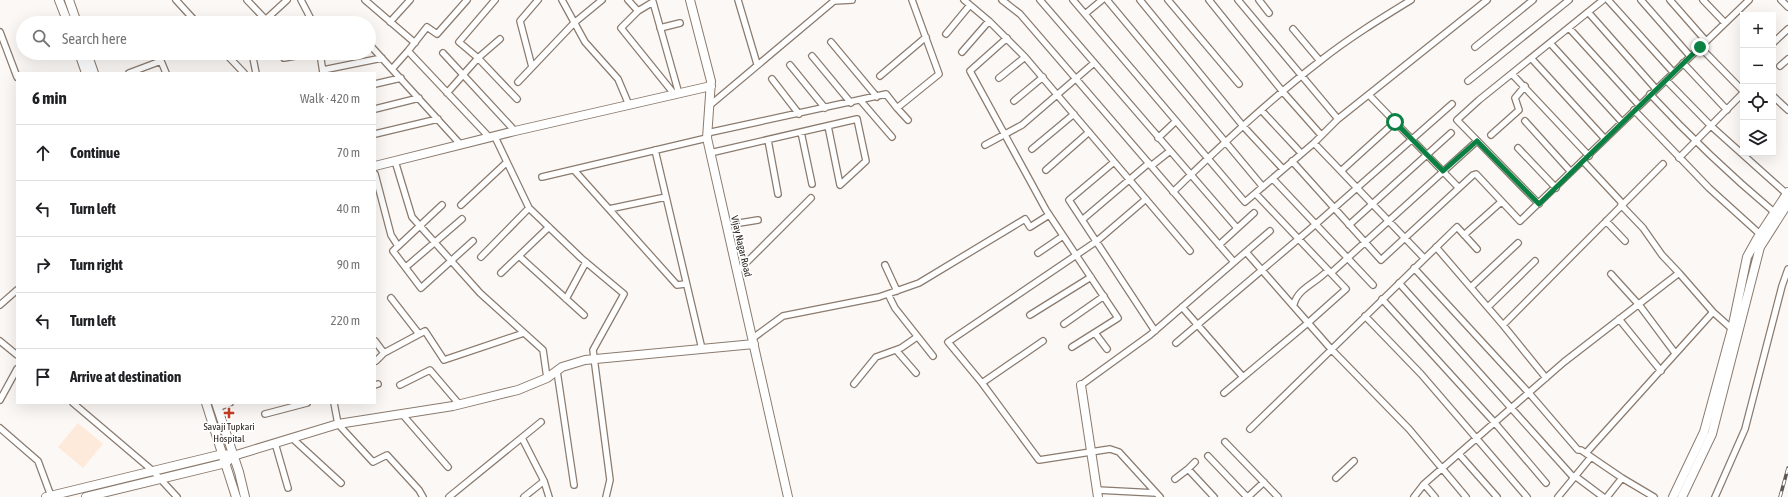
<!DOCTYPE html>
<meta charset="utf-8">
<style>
body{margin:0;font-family:"Asap Condensed",sans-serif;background:#f2f2f2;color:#202124}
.controls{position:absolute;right:12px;top:12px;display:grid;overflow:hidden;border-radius:0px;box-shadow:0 4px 16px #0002}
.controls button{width:36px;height:36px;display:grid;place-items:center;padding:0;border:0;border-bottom:1px solid #e0e0e0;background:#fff;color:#202124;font:20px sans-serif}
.stop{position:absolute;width:12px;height:12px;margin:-9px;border:3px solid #0b8043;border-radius:50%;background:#fff}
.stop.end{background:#0b8043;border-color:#fff;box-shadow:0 1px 4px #0008}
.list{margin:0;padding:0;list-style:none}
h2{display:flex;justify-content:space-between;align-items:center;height:52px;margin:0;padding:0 16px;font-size:17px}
h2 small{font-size:13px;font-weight:400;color:#757577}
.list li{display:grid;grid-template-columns:26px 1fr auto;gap:12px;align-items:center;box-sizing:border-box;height:56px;padding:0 16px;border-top:1px solid #e0e0e0}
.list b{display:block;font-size:15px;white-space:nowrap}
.list em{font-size:13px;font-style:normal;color:#757577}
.icon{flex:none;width:22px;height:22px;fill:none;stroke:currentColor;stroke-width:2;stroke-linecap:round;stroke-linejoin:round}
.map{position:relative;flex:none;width:1788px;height:497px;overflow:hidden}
.search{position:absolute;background:#fff;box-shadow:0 4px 16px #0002;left:16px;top:16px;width:360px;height:44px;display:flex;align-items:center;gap:10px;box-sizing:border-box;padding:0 14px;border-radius:22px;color:#757577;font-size:15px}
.panel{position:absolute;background:#fff;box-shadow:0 4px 16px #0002;left:16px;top:72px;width:360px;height:332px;border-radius:0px}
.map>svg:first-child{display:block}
.built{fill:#feeadb}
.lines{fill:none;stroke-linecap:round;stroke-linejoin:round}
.street-casing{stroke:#8b7b6e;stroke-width:8}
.secondary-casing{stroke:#8b7b6e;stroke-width:10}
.street{stroke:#fff;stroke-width:5.5}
.secondary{stroke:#fff;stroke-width:8}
.rail-casing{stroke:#5e5854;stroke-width:3.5}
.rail{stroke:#fff;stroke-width:2;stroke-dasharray:6;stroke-linecap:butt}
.route{stroke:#0b8043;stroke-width:5}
.poi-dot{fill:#c73c22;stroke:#fff;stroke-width:1.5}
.labels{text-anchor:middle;stroke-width:3.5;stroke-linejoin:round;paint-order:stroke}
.street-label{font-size:10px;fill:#2a231e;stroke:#fff}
.poi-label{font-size:10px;fill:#2a231e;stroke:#fff}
</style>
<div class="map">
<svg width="1788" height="497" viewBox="0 0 1788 497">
<rect width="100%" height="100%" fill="#fcf8f6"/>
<path class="built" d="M78 423 103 444 83 468 58 447Z"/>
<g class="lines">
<g class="street-casing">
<path id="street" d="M176 0 197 23
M247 0 266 20
M301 0 313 23
M365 0 415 43
M467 0 437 34 427 27 408 51 490 138
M495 0 459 42 478 58 517 99
M562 0 585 42 618 79 629 105
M628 0 638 11
M738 0 757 64
M964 0 989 21 1025 57 1190 251
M1002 0 1020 14 1234 262
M1040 0 1237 228
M1073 0 1245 202 1314 143 1338 119 1487 0
M1107 0 1263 187
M1140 0 1243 126 1283 169
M1168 0 1239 84
M1209 0 1283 92 1321 135
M1238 0 1338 119
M1259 0 1269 13
M1608 0 1673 72
M1641 0 1690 56
M1670 0 1706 41
M1703 0 1725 23
M1781 0 1788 7
M1588 12 1656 89
M1085 14 1102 0
M390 22 410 0
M262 23 287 0
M660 28 680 23
M1569 28 1639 105
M1293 29 1320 61
M0 32 17 77
M946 34 970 5
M1007 38 970 71 1046 210 1118 318 1072 347
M831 42 877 97
M1550 43 1622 122
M1773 43 1788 29
M369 44 461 145
M1475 47 1533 0
M1700 47 1743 91
M962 52 989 21
M225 53 244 73
M252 53 256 73
M320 53 323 73
M443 53 515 131
M812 56 851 103
M284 58 312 53
M1531 58 1605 139
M1683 63 1727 110
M790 65 825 108
M1780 66 1788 59
M532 67 520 21 538 0
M392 69 408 51
M323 70 382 58
M129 73 161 61 166 73
M1512 74 1589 156
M880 76 926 37
M999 78 1025 57
M772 79 799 114
M1666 80 1711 126 1788 195
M1468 81 1569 0
M518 82 574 23 602 0
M375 84 401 78
M447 93 478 58 500 39
M1650 94C1690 137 1730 175 1774 212
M675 95 621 28 638 11 653 2 679 94
M1369 95 1458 187
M1773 96 1788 110
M861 101 892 137
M1014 101 1043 77
M709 106 834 1 852 0
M897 108 908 120
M375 109 419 98
M1634 110 1709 188 1762 236
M1262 111 1301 153
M1525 121 1571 172
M801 132 812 184
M707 133 886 94 897 108 939 74 912 0
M375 134 438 119
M1491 135 1519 110 1515 98 1525 86
M495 137 529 208 581 258 624 294 593 350 610 480 606 497
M1158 138 1176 121
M768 140 778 194
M1314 143 1424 258
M985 145 1022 125 1094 63
M1518 148 1556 188
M1032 149 1074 114
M655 150 702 349
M710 153 857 119 866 161 840 185 828 126
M1679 158 1743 93
M395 161 412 217 480 293 543 350 547 378
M1292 161 1381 260 1473 175 1476 174 1520 221 1749 0
M1583 161 1623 204
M1114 162 1069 200 1155 331
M1151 166 1170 151
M574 170 677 285 685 284
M1046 170 1089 132
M1341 171 1395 122
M375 174 391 235 398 246
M542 177 707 138
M1273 179 1373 285
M1173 192C1220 146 1268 101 1320 61 1349 38 1380 19 1411 0
M1539 204 1457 120 1479 100 1603 0
M442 205 393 251 421 288 473 241
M461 205 507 162
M1621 205 1643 228 1662 255 1679 273
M609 209 666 197
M1082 220 1149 163
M1606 221 1625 241
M727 225 758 220
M1349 225 1451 133
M1464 235 1501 202
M1219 245 1254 213
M1436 247 1503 325 1546 378
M1246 252 1331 349 1409 429 1466 497
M1038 253 1063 236
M519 256 584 315
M481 257 529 208
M885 265 897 291
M406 267 462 219
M1414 268 1529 393 1578 450H1581L1622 478 1654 497
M738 271 811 198
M501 273 549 227
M1331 273 1477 141
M1611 274 1640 306 1675 353
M1399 283 1574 478
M1471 287 1518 243
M888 294 895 308 933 356
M391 298 419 334
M566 299 586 262
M1382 299 1495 423 1546 483
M1294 304C1298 288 1318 282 1328 270
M0 305 17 290
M1182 307 1243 377
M1488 307 1535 261
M1030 315 1091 277
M1365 316 1421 374 1527 497
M1619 319 1661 371
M1064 324 1104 296
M1503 325 1663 164
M1095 333 1107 349
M753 338 783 316 879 297 919 283 1025 219 1030 227 1049 215
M0 341 17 355
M375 341 384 353
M1043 341 982 383 1039 460 1110 449 1119 452 1160 497
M1176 343 1316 224 1452 104
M896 350 916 373
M376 361 384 353 425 331 444 360 524 333
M557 371 574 485
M982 383 948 342 1097 241 1146 199
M854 384 876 357 901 348 917 337
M375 385 378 384
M400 385 430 370 459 404
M1081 385 1150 335 1270 231
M1224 393 1309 322 1346 289 1256 194
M0 400 17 369
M73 403 153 471 177 497
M334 403 338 424 373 462 387 455 419 490 423 497
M217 408 230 403
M265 414 307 403
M402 414 448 467
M0 428 38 461 51 496
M1250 429 1457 227 1477 249
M292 438 341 483
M522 438 544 481 549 497
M1225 442 1278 497
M275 443 288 488
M1586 453 1713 312
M1459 454 1497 497
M1208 456 1247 497
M1195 462 1188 469 1214 497
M1575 476 1603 497
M1336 478 1354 461
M1175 479 1188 469
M1424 484 1435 497
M1097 490 1156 493
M449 497 541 422
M524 497 544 481
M1248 497 1264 482
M1414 497 1424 484 1564 362 1679 273 1713 312 1732 329
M1558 497 1591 457
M1607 497 1622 478
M1715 497 1745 429 1782 286 1788 269"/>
</g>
<g class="secondary-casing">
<path id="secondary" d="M59 0 68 23
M69 0 77 23
M690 0 711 81 707 138 788 497
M79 53 86 73
M87 53 94 73
M375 166 515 131 711 86
M1081 385 1098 497
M206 403 236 497
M216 403 239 472 245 497
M46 497 223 454 233 456 338 424 453 406 518 390 547 378 562 367 585 360 754 344
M86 497 226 463 233 456
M1673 497 1704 432 1732 329 1747 257 1757 239 1788 192
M1682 497 1712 434 1760 247 1788 203"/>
</g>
<use href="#street" class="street"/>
<use href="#secondary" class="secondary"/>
<g class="rail-casing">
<path id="rail" d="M1780 497 1788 468"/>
</g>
<use href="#rail" class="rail"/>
</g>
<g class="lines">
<path class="route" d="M1395 122 1443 171 1477 141 1539 204 1700 47"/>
</g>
<path class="poi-dot" d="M227 407h4v4h4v4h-4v4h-4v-4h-4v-4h4z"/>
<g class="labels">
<g class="street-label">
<text transform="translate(742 246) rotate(77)" y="4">Vijay Nagar Road</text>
</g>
<g class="poi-label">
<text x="229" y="430">Savaji Tupkari<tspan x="229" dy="12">Hospital</tspan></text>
</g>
</g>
</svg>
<div class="controls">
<button>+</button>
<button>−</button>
<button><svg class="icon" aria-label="locate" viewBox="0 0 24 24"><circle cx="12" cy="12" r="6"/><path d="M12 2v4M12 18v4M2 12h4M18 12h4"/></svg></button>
<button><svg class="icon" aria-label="layers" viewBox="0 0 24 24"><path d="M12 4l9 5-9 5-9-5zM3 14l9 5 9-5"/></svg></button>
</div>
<div class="stop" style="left:1395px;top:122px"></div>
<div class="stop end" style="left:1700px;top:47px"></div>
<div class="search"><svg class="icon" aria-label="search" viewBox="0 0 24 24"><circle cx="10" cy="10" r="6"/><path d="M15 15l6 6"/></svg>Search here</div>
<section class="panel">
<h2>6 min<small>Walk · 420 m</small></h2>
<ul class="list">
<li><svg class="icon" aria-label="ahead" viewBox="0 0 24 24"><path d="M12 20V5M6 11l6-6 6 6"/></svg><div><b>Continue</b></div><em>70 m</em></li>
<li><svg class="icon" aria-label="left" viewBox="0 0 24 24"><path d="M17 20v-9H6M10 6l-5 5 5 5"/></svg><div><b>Turn left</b></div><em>40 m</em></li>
<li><svg class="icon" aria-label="right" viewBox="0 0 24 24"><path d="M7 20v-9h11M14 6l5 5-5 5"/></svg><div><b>Turn right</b></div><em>90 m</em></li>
<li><svg class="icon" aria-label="left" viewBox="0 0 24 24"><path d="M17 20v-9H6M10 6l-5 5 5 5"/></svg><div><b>Turn left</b></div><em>220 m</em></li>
<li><svg class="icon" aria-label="arrive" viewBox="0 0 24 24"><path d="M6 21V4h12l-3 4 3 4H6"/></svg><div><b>Arrive at destination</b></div></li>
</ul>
</section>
</div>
